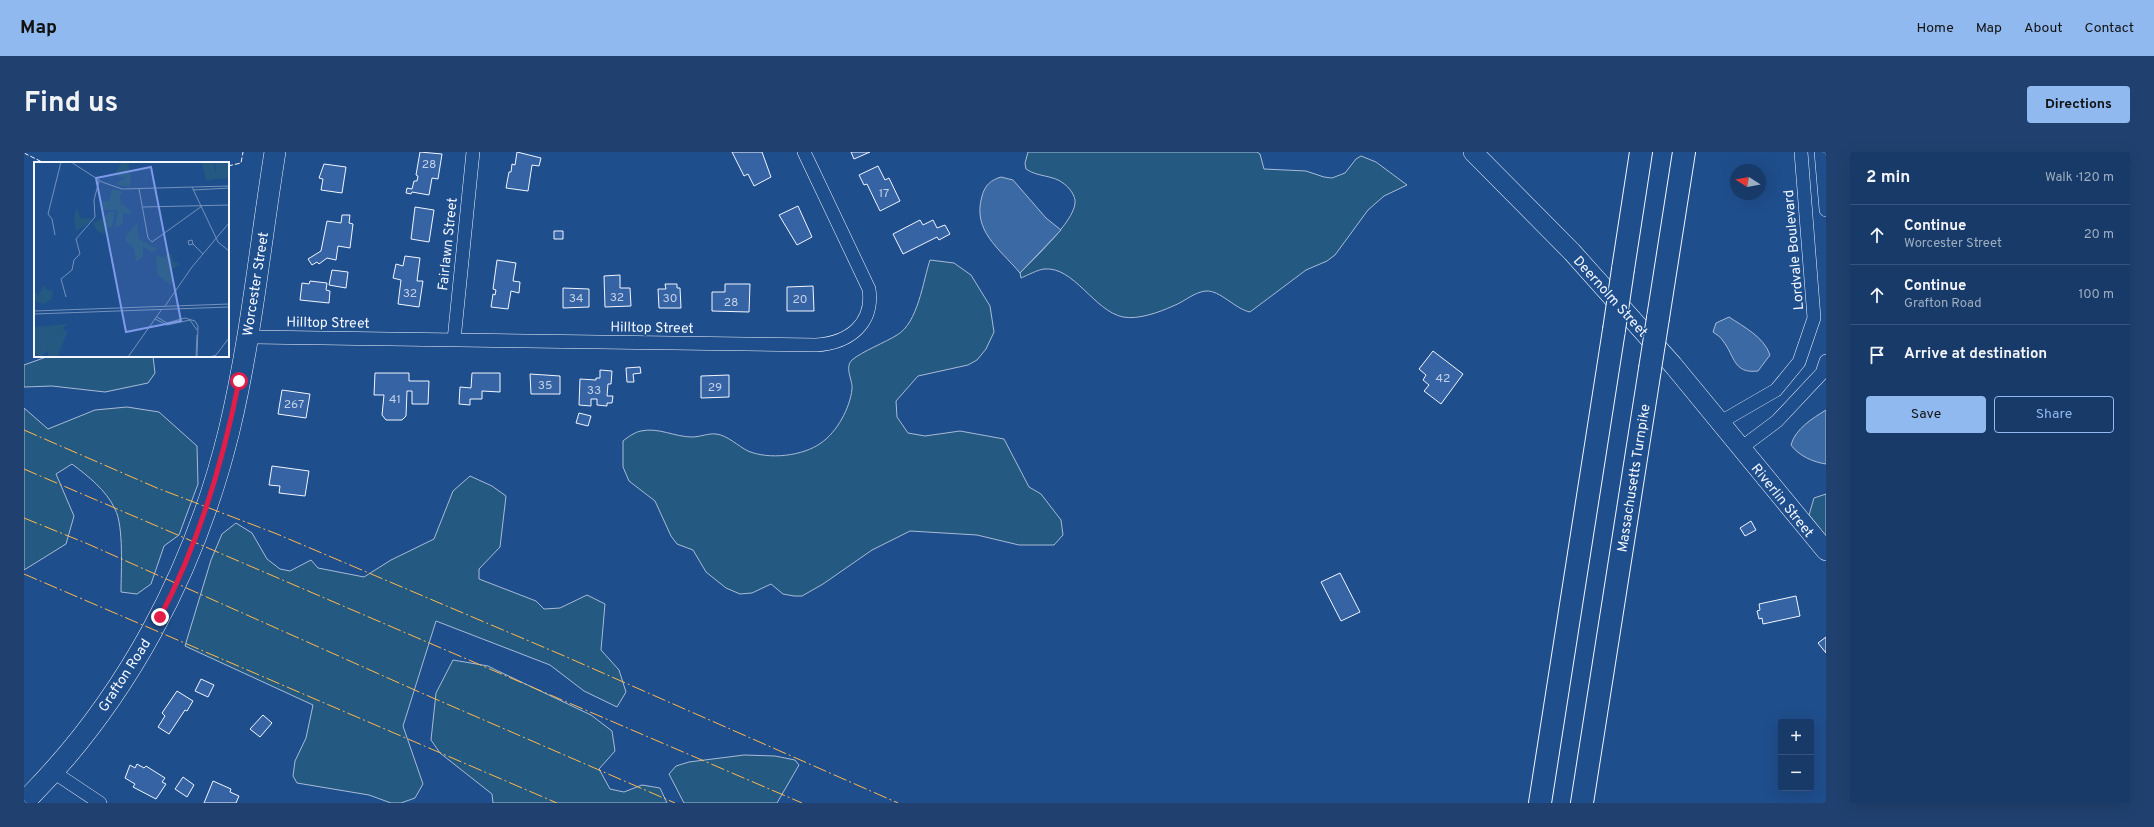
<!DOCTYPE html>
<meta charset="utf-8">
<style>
body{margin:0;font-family:Overpass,sans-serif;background:#20416f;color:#f1f3f6}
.controls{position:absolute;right:12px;bottom:12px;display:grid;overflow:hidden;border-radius:4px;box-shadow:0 4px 16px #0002}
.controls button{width:36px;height:36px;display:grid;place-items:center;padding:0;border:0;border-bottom:1px solid #36547d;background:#173a69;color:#f1f3f6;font:20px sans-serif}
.compass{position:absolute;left:1706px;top:12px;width:36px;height:36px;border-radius:50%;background:#173a69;box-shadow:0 4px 16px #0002;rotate:281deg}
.stop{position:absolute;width:12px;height:12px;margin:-9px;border:3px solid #e11d48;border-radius:50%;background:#fff}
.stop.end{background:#e11d48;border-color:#fff;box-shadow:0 1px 4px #0008}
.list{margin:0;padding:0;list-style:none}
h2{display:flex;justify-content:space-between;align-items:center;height:52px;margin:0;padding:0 16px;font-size:17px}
h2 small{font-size:13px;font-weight:400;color:#9eadc0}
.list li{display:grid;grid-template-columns:26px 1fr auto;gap:12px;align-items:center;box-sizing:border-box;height:60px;padding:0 16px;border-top:1px solid #36547d}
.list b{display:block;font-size:15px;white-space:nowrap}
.list p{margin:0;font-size:13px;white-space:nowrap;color:#9eadc0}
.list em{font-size:13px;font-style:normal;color:#9eadc0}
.actions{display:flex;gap:8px;padding:12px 16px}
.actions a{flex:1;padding:9px 0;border:1px solid #90b9f0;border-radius:4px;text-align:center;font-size:14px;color:#90b9f0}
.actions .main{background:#90b9f0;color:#111}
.icon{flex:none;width:22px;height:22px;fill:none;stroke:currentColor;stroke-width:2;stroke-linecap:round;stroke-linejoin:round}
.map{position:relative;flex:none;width:1802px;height:651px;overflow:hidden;border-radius:4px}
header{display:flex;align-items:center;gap:24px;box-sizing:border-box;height:56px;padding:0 20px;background:#90b9f0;color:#111}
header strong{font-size:19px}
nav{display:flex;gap:22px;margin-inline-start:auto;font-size:14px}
.intro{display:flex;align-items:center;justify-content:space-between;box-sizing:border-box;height:96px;padding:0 24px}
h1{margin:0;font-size:28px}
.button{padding:10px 18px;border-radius:4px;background:#90b9f0;color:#111;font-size:14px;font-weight:700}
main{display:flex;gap:24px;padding:0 24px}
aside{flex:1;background:#173a69;border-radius:4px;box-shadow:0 4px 16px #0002}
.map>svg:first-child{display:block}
.green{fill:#245a82;stroke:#a8bbd7}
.water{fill:#3b69a3;stroke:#a8bbd7}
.building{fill:#3563a3;stroke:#f2f6ff}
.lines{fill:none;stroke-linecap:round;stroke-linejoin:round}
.street-casing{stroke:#f2f6ff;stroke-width:14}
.secondary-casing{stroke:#f2f6ff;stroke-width:20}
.primary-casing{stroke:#f2f6ff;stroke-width:22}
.highway-casing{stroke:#f2f6ff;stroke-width:24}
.street{stroke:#1f4e8c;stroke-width:13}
.secondary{stroke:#1f4e8c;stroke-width:19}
.primary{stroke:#1f4e8c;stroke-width:21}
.highway{stroke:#1f4e8c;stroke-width:22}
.highway-bridge-casing{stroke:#f2f6ff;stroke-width:24;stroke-linecap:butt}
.highway-bridge{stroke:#1f4e8c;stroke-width:22}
.fence{stroke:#f2f6ff;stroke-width:1;stroke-dasharray:5 2;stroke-linecap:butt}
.power{stroke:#ffb74d;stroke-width:1;stroke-dasharray:14 3 2 3;stroke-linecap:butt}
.route{stroke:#e11d48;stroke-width:5}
.labels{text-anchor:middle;stroke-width:3;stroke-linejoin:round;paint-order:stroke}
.number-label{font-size:12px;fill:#c3d1e8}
.street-label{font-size:14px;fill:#f2f6ff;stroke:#1f4e8c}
.inset-road{fill:none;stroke:#7391ba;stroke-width:1}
.view{fill:#7d9aea;fill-opacity:0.15;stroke:#7d9aea;stroke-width:2}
.inset-edge{fill:none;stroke:#f2f6ff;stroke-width:2}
</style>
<header>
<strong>Map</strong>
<nav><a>Home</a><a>Map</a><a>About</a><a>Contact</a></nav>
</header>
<div class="intro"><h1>Find us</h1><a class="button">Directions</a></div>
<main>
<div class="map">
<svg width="1802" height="651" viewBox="0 0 1802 651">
<rect width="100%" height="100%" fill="#1f4e8c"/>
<path class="green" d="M1004 0H1233L1236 2 1240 17 1282 19 1300 25 1308 26 1321 21 1332 7 1337 4 1352 10 1383 33 1360 44 1344 58 1311 103 1303 109 1282 118 1226 160C1211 157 1196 138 1182 139 1170 140 1160 150 1149 154 1136 160 1114 168 1099 165 1070 159 1050 114 1020 117 1013 118 1004 123 997 126L996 121C1009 107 1050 70 1051 51 1052 44 1045 35 1039 31 1029 23 1013 25 1002 17L1001 11Z
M906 108 930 111 947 123 966 154 970 180 962 197 953 208 944 213 894 224 872 249 873 265 884 281 901 284 936 279 980 287 1005 335 1017 342 1037 368 1039 383 1030 393H995L953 383 886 379 848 398 799 432 778 444H770L759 442 747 432 728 441 716 442 702 436 682 420 669 398 653 392 647 384 631 349 605 329 599 315V289C604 285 611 280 617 279 634 275 651 285 668 285 676 285 685 281 692 282 703 283 714 294 724 299 745 308 779 304 797 291 813 280 826 256 828 237 829 228 820 216 828 208 837 200 862 190 873 183 894 171 899 129 906 108Z
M25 204H129L131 221 124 231 81 240 28 234 0 235V213Z
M103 255 135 260 173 294 174 332 155 383 140 394 127 432 113 442 97 440C97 420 100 374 91 357 82 338 64 324 48 312L32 322 50 364 42 392 0 418V256L24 277 71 258Z
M446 324 468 334 482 344 476 395 455 417V427L512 449 520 457 536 456 563 443 581 452 577 498 595 518 602 540 593 555 560 539 526 513 412 469 379 574 399 632 391 646 377 651H367L345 643 273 631 269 624 271 609 282 586 289 553 161 494 187 408 198 382 212 371 228 381 243 407 256 417 266 419 287 408 294 416 340 425 367 408 410 387 429 339Z
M1802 342V392L1793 373 1785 363 1790 346Z
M429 508 464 514 472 518 567 563 588 579 591 599 575 617 586 637 600 640 618 633 636 636 643 651H469L468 642 416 601 407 588 412 541Z
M720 603 751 604 771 608 775 613 753 651H660L645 622 652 614 665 610Z"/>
<path class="water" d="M977 25 989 28 1022 66 1037 78 996 121C975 96 948 79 958 44 961 33 967 28 977 25Z
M1705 165C1720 175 1740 185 1746 203L1734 219C1709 222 1711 204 1699 189 1697 185 1693 183 1689 180L1692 171Z
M1802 258V312C1789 310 1775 304 1767 293 1771 277 1789 266 1802 258Z"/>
<path class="building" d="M396 0 418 2 414 27 408 26 405 43 388 40 387 42 382 41 383 36 388 37 390 29H393L394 24 392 23Z
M493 0 517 6 515 14 508 13 504 39 482 36 485 20H487L488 12 491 13Z
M708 0H738L747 25 730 34 724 22 720 24Z
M827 0H846L830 7Z
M300 12 322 15 318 41 297 38 299 27 295 26Z
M854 14 861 28 865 26 876 49 856 59 843 32 840 33 835 23Z
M774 54 788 85 773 93 755 63Z
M391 55 410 58 405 90 387 87Z
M318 63H326L325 71 329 72 326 96 314 94 312 108 303 106 295 112 293 110 288 113 284 107 297 99 303 69 317 71Z
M896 68 899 73 909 68 913 76 921 73 926 82 915 88 913 85 879 102 869 82Z
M530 79H539V87H530Z
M381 104 396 106 393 129H399L395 155 374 152 377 128 369 126 372 112 379 114Z
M473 108 492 111 489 129 496 130 495 141 487 139 484 157 467 155 469 142 471 143 472 138 469 137Z
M308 118 324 120 322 136 305 133Z
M596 123V136H606L607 154 581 155 580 124Z
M286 129 303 131 302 138 306 139 305 151 276 148 278 131 285 132Z
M641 132H653V136H656L657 156H635L634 137H642Z
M701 132H726L725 160 688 159V140H701Z
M789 134 790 159H763V135Z
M539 136 565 137V155L539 156Z
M1409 199 1439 222 1417 252 1400 239 1405 233 1399 228 1402 223 1395 217Z
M616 215 617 221 609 222 610 230H603L602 216Z
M576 218 588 219 587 232H584L583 244H589L588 251H583V254L573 253V247H567V254L555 253 556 227 572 228V226H576Z
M351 221H385V229H405L404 252H388V239H383L382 264 378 268H362L358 263 360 243H350Z
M448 221H476V240L458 239V247H446V253L435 252 436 235 447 236Z
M506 222 536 224V242H507Z
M705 223V245L677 246V224Z
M258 238 286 242 282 266 254 262Z
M555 261 567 264 564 274 552 271Z
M248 314 285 319 281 344 255 341 256 334 245 333Z
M1727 369 1732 378 1721 384 1716 376Z
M1316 421 1336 460 1317 469 1297 430Z
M1772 444 1776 464 1739 472 1738 466 1735 467 1733 459 1736 458 1735 452Z
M1802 485V501L1794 491Z
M177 527 190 533 184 545 171 539Z
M153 539 169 549 163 559 161 558 145 582 134 575 141 564 138 561Z
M239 563 248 571 236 585 226 577Z
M113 612 120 616 122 614 141 626 138 630 142 632 132 647 109 635 111 632 101 626 106 613 111 616Z
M159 625 170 633 163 645 151 637Z
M189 629 207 637 206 640 215 644 212 651H180Z"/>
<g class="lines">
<g class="street-casing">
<path id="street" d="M1797 0 1802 58
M222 185 792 193C825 191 850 172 845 137L780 0
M430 188 449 0
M1695 271 1752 238 1775 210 1790 166 1777 0
M1717 296 1753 269 1798 221 1802 209
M28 619 76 651"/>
</g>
<g class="secondary-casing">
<path id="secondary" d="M1449 0 1548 100 1649 213 1802 399"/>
</g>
<g class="primary-casing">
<path id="primary" d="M0 650C102 549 171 418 205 279 227 188 236 93 251 0"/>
</g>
<g class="highway-casing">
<path id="highway" d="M1599 117 1617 0
M1634 166 1660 0
M1516 651 1590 178
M1558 651 1626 217"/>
</g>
<use href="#street" class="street"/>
<use href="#secondary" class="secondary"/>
<use href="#primary" class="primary"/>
<use href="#highway" class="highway"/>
<g class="highway-bridge-casing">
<path id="highway-bridge" d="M1590 178 1599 117
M1626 217 1634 166"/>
</g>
<use href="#highway-bridge" class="highway-bridge"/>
<path class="fence" d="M0 1 20 11
M204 14 217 11 219 0"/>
<path class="power" d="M0 278 133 336 253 382 538 503 874 651
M0 317 778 651
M0 366 64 392 393 539 651 651
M0 422 533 651"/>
</g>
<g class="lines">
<path class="route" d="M136 465C175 391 199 310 215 229"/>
</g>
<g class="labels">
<g class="number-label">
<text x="405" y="16">28</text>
<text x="860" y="45">17</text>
<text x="386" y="145">32</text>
<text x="593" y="149">32</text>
<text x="552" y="150">34</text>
<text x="646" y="150">30</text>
<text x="776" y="151">20</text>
<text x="707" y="154">28</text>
<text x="1419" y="230">42</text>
<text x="521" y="237">35</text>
<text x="691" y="239">29</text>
<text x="570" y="242">33</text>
<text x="371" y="251">41</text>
<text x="270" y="256">267</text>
</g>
<g class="street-label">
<text transform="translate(423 92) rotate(-84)" y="5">Fairlawn Street</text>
<text transform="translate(1769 98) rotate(-95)" y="5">Lordvale Boulevard</text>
<text transform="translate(231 132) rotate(-81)" y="5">Worcester Street</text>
<text transform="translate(1587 144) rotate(48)" y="5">Deernolm Street</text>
<text transform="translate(304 170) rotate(1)" y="5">Hilltop Street</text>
<text transform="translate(628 175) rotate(1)" y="5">Hilltop Street</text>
<text transform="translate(1609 326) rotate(-81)" y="5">Massachusetts Turnpike</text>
<text transform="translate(1759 348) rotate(51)" y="5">Riverlin Street</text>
<text transform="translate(100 523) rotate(-57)" y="5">Grafton Road</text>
</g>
</g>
<g transform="translate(10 10)">
<rect width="195" height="195" fill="#1f4e8c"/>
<path d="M88 0H94L97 18 95 25 82 22 92 15H85L81 11ZM168 0H179L183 16 172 19ZM181 0H195V16L183 17ZM78 27 89 30 86 34 87 41 97 49 96 52 89 51V62L81 66 84 48H68V39H75ZM43 46 46 56 60 57 42 69 40 54ZM74 50H81L78 65 73 66 71 72 63 69 59 61 70 56ZM103 61 105 77 123 87 118 91 109 84V94L102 100 100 87 92 79V74ZM133 91 138 92 139 99 146 102 138 107V124L124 113 122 102 123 93 131 96ZM10 123 13 128 19 129 17 138 10 142 0 139V127L4 135ZM34 162 29 166 33 171 23 195H15L14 188 8 195H4L0 188V165Z" fill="#245a82"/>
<path class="inset-road" d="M37 0 68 20 88 27 195 24M158 25 184 80 195 89M105 27 114 76 118 80 168 44M159 28 195 26M109 45 195 43M21 73 18 57 14 52 27 0M159 82 155 83 154 79 158 78 159 82 169 92M32 135 27 117 38 108 40 98 46 92 42 77 61 55 60 38 65 19M131 144 158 105 195 61M0 149 195 142M0 152 195 145M123 155 133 161 151 156 161 159 164 164 163 195M121 157 133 163 156 158 163 168M94 195 128 147M162 195 163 173M176 195 182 193 195 176"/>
<path class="view" d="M117 5 147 159 92 170 62 16Z"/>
<rect width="195" height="195" class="inset-edge"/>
</g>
</svg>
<div class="controls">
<button>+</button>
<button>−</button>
</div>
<svg class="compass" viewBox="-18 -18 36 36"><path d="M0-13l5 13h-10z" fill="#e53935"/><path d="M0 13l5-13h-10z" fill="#9eadc0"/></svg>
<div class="stop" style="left:215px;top:229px"></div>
<div class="stop end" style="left:136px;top:465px"></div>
</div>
<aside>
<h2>2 min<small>Walk · 120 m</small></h2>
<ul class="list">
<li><svg class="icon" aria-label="ahead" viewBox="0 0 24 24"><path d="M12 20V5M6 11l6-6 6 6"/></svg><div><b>Continue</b><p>Worcester Street</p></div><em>20 m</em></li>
<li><svg class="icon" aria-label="ahead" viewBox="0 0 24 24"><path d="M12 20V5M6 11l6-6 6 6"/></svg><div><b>Continue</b><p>Grafton Road</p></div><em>100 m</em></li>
<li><svg class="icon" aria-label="arrive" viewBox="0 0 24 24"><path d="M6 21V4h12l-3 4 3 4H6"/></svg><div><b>Arrive at destination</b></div></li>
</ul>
<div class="actions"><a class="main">Save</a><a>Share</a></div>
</aside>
</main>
